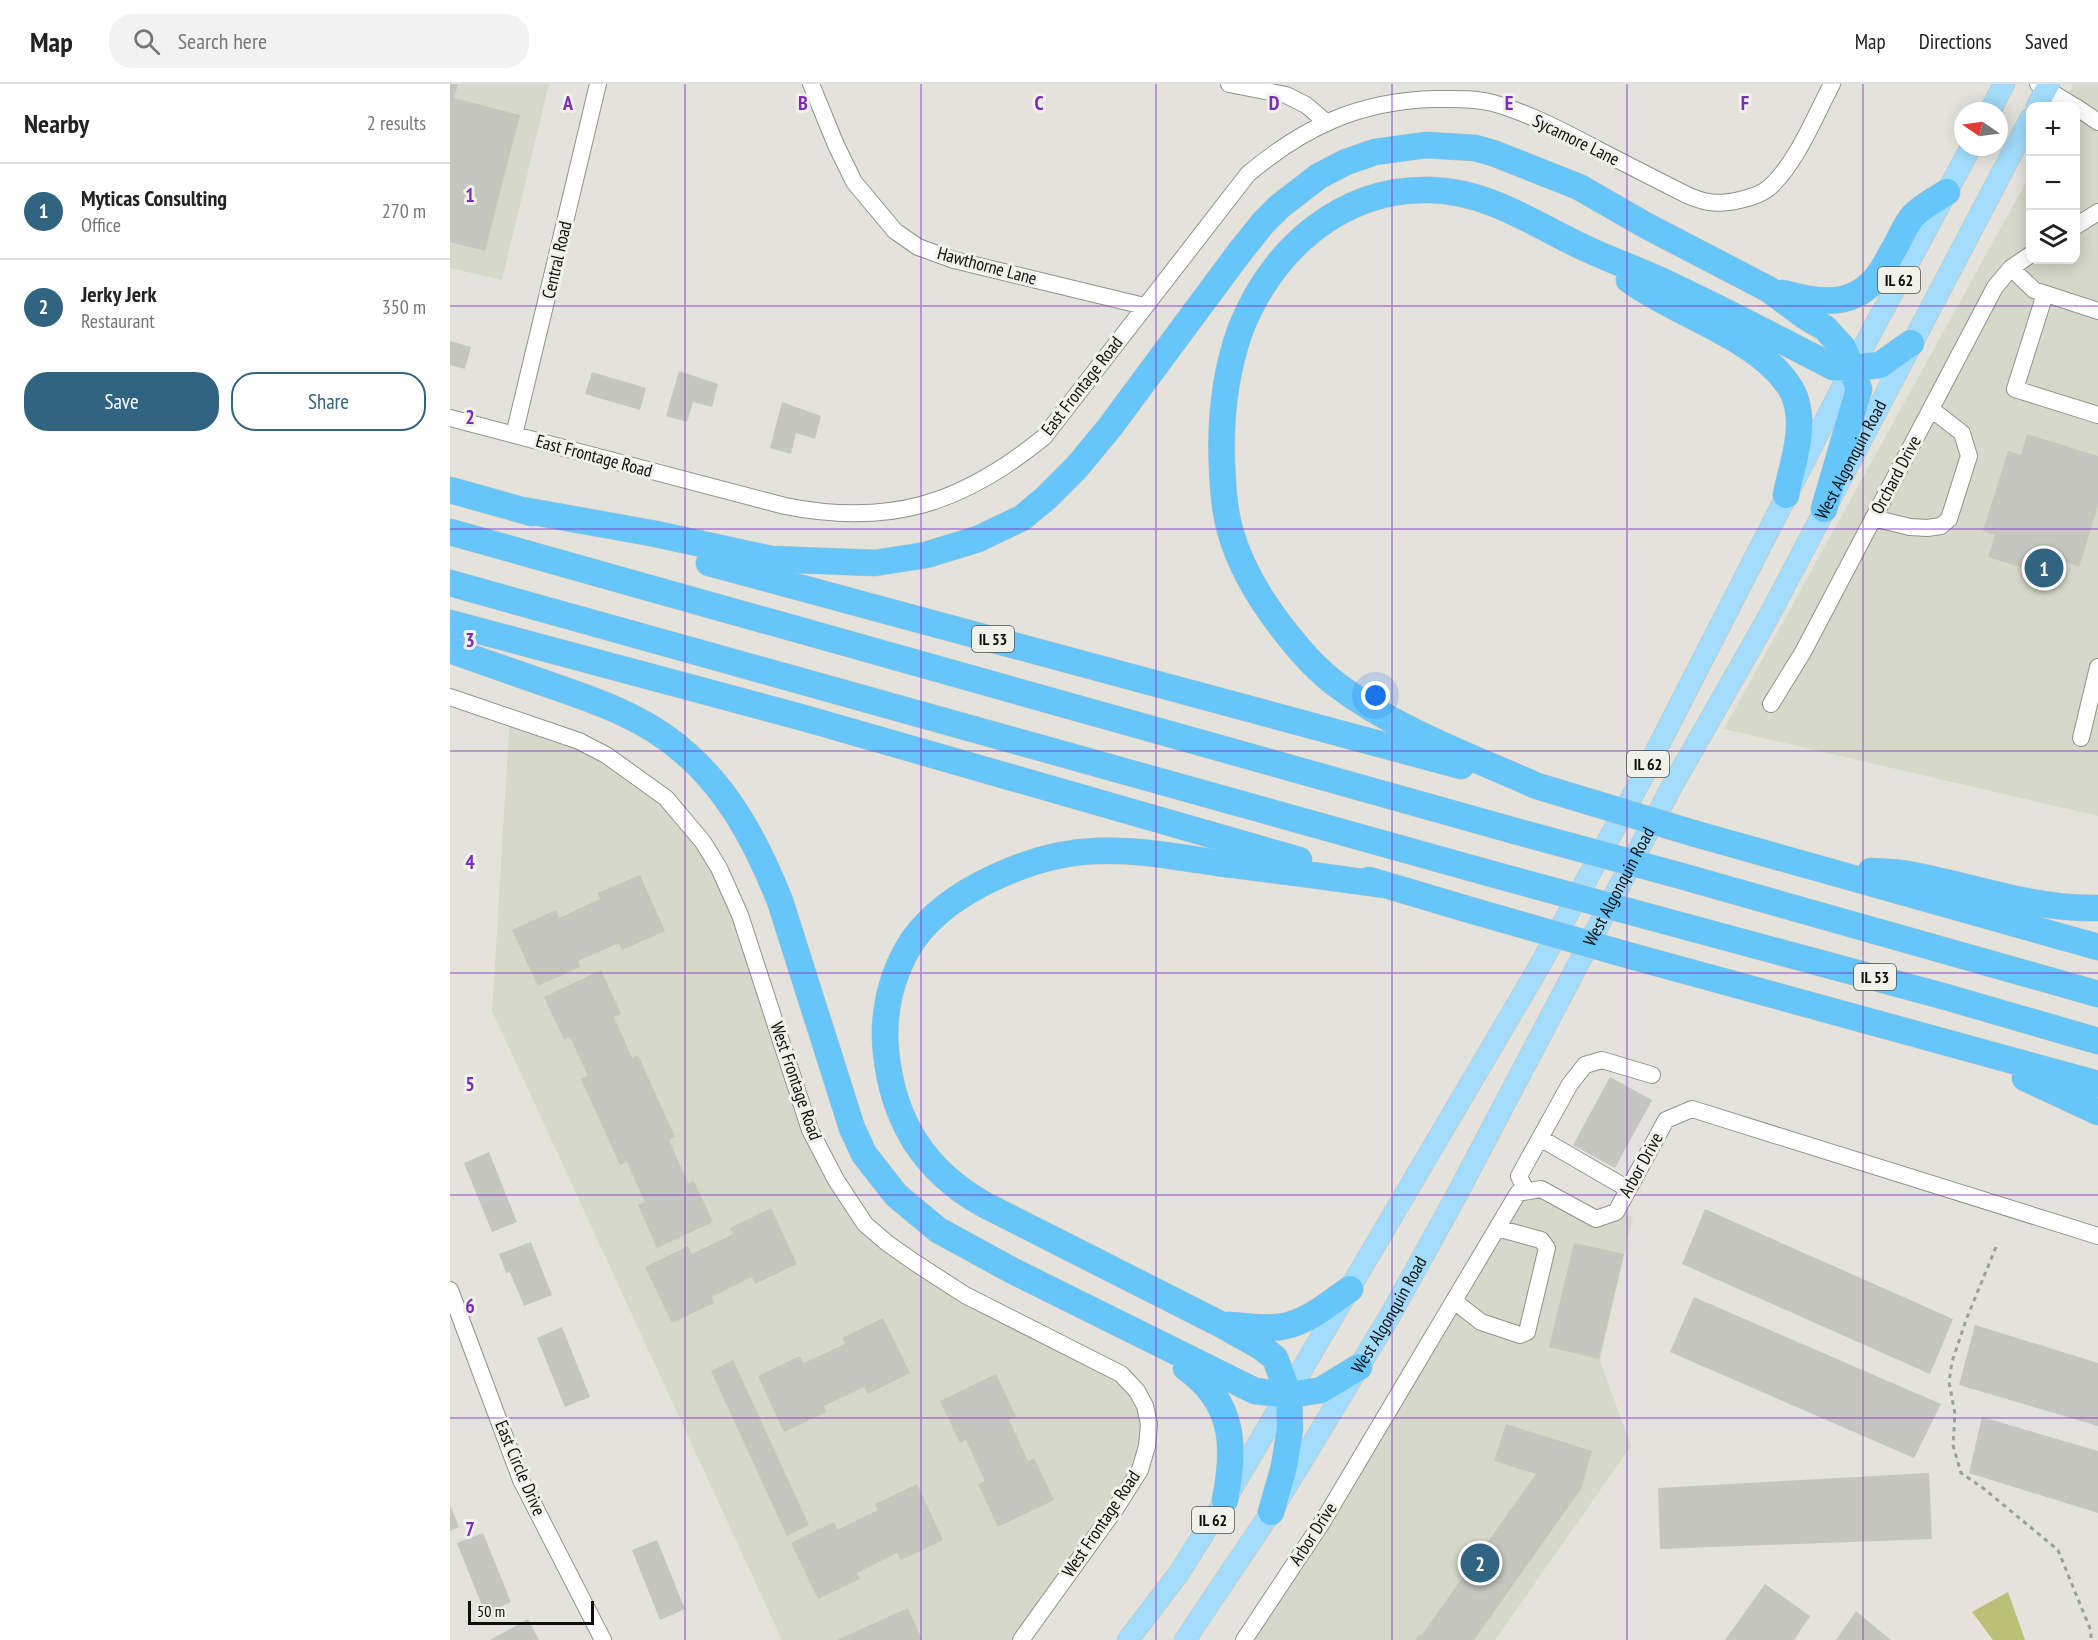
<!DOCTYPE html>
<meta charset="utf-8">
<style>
body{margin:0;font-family:"PT Sans Narrow",sans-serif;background:#f2f2f2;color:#222}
.controls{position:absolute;right:18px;top:18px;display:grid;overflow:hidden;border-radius:12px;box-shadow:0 3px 15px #0003}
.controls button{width:54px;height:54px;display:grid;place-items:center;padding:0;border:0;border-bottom:2px solid #e0e0e0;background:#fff;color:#222;font:30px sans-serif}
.compass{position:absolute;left:1504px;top:18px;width:54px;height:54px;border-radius:50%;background:#fff;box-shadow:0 3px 15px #0003;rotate:283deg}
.scale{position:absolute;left:18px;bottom:15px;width:126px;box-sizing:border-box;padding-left:6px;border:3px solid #0e0f0c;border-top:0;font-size:16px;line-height:21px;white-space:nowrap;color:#0e0f0c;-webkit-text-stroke:4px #f0f1e9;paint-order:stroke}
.you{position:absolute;left:926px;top:612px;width:21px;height:21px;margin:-15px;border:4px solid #fff;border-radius:50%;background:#1a73e8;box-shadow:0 0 0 9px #1a73e833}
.badge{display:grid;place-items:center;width:39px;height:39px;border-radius:50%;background:#306480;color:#fff;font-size:20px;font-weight:700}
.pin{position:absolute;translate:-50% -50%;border:3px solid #fff;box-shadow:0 2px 6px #0006}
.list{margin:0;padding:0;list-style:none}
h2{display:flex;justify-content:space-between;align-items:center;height:78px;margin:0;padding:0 24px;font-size:26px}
h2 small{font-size:20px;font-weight:400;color:#767676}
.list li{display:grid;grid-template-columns:39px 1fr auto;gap:18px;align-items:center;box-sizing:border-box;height:96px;padding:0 24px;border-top:2px solid #e0e0e0}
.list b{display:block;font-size:22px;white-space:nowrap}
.list p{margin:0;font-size:20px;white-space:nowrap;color:#767676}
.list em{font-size:20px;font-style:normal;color:#767676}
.actions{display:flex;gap:12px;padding:18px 24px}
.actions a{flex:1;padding:14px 0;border:2px solid #306480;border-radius:24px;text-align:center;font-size:21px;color:#306480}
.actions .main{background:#306480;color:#fff}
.icon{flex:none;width:33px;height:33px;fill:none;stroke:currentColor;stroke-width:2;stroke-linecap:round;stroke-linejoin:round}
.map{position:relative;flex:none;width:1648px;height:1556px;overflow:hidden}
header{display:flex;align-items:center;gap:36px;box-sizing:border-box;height:84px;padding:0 30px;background:#fff;border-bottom:2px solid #e0e0e0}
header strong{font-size:28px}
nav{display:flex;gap:33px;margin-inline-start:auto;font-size:21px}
.search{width:420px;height:54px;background:#f2f2f2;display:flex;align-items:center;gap:15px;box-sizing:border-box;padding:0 21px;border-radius:24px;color:#767676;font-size:22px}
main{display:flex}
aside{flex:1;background:#fff}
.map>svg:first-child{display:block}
.built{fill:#d6d8c9}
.water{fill:#bac077}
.building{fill:#c5c6be}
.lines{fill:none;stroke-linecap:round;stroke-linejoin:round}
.minor-casing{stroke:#91928b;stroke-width:18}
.major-casing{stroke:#c0c1c0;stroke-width:22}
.highway-casing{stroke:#c0c1c0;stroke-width:27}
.path{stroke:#9f9f9a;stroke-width:3;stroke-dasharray:4.5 4.5;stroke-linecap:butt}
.minor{stroke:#fff;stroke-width:16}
.major{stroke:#a3dcfc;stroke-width:21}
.highway{stroke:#66c5fa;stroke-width:26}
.highway-bridge-casing{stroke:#c0c1c0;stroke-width:27;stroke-linecap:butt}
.highway-bridge{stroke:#66c5fa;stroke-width:26}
.grid{fill:none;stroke:#7b2cbf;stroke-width:1.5;stroke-opacity:0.55}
.labels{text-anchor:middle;stroke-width:6;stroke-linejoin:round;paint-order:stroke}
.shield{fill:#f0f1e9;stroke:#52534e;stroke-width:1.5}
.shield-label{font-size:16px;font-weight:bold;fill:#0e0f0c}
.street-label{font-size:18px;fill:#0e0f0c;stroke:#f0f1e9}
.grid-label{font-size:20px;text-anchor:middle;font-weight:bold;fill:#7b2cbf;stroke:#f0f1e9;stroke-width:6;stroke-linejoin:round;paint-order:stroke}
</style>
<header>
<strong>Map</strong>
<div class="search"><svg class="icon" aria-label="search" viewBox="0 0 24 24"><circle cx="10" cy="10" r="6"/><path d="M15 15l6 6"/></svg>Search here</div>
<nav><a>Map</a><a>Directions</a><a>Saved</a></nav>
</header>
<main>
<aside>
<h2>Nearby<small>2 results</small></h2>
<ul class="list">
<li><span class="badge">1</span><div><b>Myticas Consulting</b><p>Office</p></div><em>270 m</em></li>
<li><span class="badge">2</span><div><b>Jerky Jerk</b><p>Restaurant</p></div><em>350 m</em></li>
</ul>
<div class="actions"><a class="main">Save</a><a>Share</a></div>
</aside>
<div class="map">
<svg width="1648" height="1556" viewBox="0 0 1648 1556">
<rect width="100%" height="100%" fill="#e3e3dc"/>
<path class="built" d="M0 0H99L52 196 0 184Z
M1623 0H1648V732L1274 645 1580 91V176H1626V22H1614Z
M60 633 129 657 216 714 269 784 360 1046 437 1159 687 1307 697 1362 571 1556H332L42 927Z
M1091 1105 1146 1135 1166 1128 1183 1133 1150 1277 1181 1362 1045 1556H794L1068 1109Z"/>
<path class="water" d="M1558 1508 1575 1556H1543L1522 1528Z"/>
<path class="building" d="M0 0H8L4 14 70 31 35 167 0 158Z
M0 257 21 263 15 285 0 281Z
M229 287 268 300 262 323 243 318 237 338 216 332Z
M142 288 196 304 190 326 135 310Z
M332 318 371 332 365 355 346 349 341 370 320 364Z
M1577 350 1648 372V422L1629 483 1616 478 1610 496 1538 473 1545 451 1533 447 1558 367 1571 371Z
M190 791 215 847 172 866 169 859 128 877 130 883 88 902 62 846 106 826 109 834 150 815 148 809Z
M151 886 171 930 164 933 182 974 188 971 225 1053 219 1056 238 1099 244 1097 263 1138 207 1164 188 1121 195 1118 177 1078 170 1081 131 995 138 992 120 953 114 956 94 913Z
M1160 993 1202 1016 1165 1084 1123 1061Z
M39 1068 67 1138 42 1148 14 1079Z
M321 1124 347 1180 305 1200 302 1193 262 1213 264 1219 222 1239 195 1183 238 1162 242 1170 283 1150 280 1144Z
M1255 1125 1503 1235 1480 1290 1232 1180Z
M81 1158 102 1211 74 1222 60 1188 56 1189 49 1170Z
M1124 1159 1174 1170 1149 1275 1099 1263Z
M1244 1213 1491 1320 1464 1374 1220 1268Z
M433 1234 460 1289 418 1310 414 1303 374 1322 377 1328 334 1348 308 1292 350 1272 354 1279 395 1260 392 1254Z
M1525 1241 1648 1279V1342L1509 1301Z
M112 1243 140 1313 115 1323 87 1254Z
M283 1276 359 1441 337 1452 261 1287Z
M546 1290 566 1333 559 1336 578 1377 584 1374 604 1416 548 1443 528 1400 535 1397 516 1356 510 1359 490 1317Z
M1532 1333 1648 1367V1429L1519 1389Z
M1056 1340 1142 1367 1131 1405 1024 1556H965L969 1550 971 1552 1086 1390 1044 1377Z
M1479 1389 1482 1455 1210 1465 1208 1404Z
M467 1400 493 1456 451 1476 447 1469 407 1489 410 1495 368 1515 341 1459 384 1438 387 1446 428 1426 425 1420Z
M0 1421 9 1443 0 1447Z
M33 1449 61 1518 35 1529 7 1459Z
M207 1456 235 1525 210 1536 182 1466Z
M1315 1500 1360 1532 1344 1556H1275Z
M458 1524 472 1556H387Z
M1406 1527 1441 1556H1386Z
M78 1535 89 1556H40Z"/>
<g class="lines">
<g class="minor-casing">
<path id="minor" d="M361 0 386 61 404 98 445 147 468 163 504 176 694 222
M779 0 836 11 856 21 876 38
M1588 0 1624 22
M1626 23 1648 38
M1626 142 1648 128
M1561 184 1584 206 1648 227
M1595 210 1565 305 1648 331
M0 334 335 422C439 443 512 420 594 353L798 90C854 43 909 17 984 15 1003 15 1024 14 1043 19 1078 29 1111 46 1143 63 1174 79 1205 95 1237 111 1244 114 1251 117 1259 118 1275 121 1308 114 1320 103 1347 78 1365 32 1382 0
M64 351 148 0
M1423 434 1460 443 1477 444 1491 442 1499 435 1519 372 1512 349 1481 325
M0 613 129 657 156 671 216 714 253 758 269 784 290 831 360 1046 386 1096 415 1140 437 1159 464 1178 515 1211 671 1290 687 1307 695 1322 699 1340 697 1362 690 1386 666 1424 571 1556
M1321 620 1353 568 1545 203 1561 184 1580 171
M1631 654 1648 583
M1090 1054 1178 1105
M1076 1107 1069 1092 1120 1000 1135 981 1152 976 1202 991
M0 1206 71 1396 153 1556
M1004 1217 1031 1238 1070 1251 1077 1248 1097 1164 1091 1156 1047 1144
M794 1556 873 1437 1068 1109 1091 1105 1146 1135 1166 1128 1216 1036 1242 1025 1648 1152"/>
</g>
<g class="major-casing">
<g id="major">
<path d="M1587 22 1599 0"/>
<path d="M1540 27 1554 0"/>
<path d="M678 1556 729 1489 775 1416 1089 883 1191 696 1402 284 1521 63"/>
<path id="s1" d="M735 1556 821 1428 941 1230 1004 1116 1221 704 1319 532 1580 35"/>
</g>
</g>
<g class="highway-casing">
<path id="highway" d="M1179 196C1225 230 1305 253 1337 299 1345 309 1348 321 1349 333 1351 358 1341 386 1336 411
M1333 209C1369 219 1405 225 1430 189 1435 182 1439 173 1444 165 1450 155 1455 141 1463 132 1471 123 1487 115 1497 108
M0 406 82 429
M67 425 206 450 321 475 425 479 476 471 528 455 572 434 596 414 627 383 660 343 789 169 813 139 830 122 869 92 896 78 925 68 976 61 1025 64 1043 69 1129 103 1195 141 1318 205 1356 233 1375 244 1394 265 1409 305 1374 425
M0 448 1065 747
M259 479 1011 682
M0 499 1042 790
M0 539 354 634 849 776
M0 566C33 578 66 589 100 601 147 617 196 634 234 668 280 707 308 762 330 817L402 1044 414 1070 446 1111 488 1146 563 1187 805 1307 839 1311 871 1306 909 1283
M1087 702C1020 672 946 646 887 601 868 587 851 568 837 550 813 520 790 483 780 446 774 425 773 402 772 381 770 335 775 288 791 244 823 165 892 103 981 106 1042 108 1086 142 1139 166 1163 177 1188 186 1212 197 1270 224 1327 254 1383 283L1402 284 1430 281 1461 259
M1246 750 1648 863
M1421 787C1433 788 1446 788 1458 790 1524 802 1578 825 1648 824
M1224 790 1648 910
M919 796 1020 826
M1200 833 1496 913 1648 957
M1181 872 1648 1000
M1575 994 1648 1028
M779 1241C797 1242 817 1246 835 1242 859 1237 880 1219 900 1205
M736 1284C784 1318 786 1362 775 1416
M821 1428 834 1383 840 1345 839 1311 825 1274 811 1263 770 1240 535 1121C474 1087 443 1037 436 968 432 929 441 889 463 856 499 805 585 769 646 767 686 765 728 773 768 779 823 786 879 793 934 801"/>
</g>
<path class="path" d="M1546 1163 1516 1236 1502 1278 1499 1298 1505 1330 1503 1361 1511 1389 1533 1404 1608 1466 1641 1547V1556"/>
<use href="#minor" class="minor"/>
<use href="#major" class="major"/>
<use href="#highway" class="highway"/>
<g class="highway-bridge-casing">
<path id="highway-bridge" d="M1087 702 1246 750
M1065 747 1224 790
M1042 790 1200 833
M1020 826 1181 872"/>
</g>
<use href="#highway-bridge" class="highway-bridge"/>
</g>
<path class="grid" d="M235 0V1556M471 0V1556M706 0V1556M942 0V1556M1177 0V1556M1413 0V1556M0 222H1648M0 445H1648M0 667H1648M0 889H1648M0 1111H1648M0 1334H1648"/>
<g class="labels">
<g class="shield">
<rect x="1428" y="183" width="42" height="26" rx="4.5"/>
<rect x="522" y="542" width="42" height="26" rx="4.5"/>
<rect x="1177" y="667" width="42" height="26" rx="4.5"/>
<rect x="1404" y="880" width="42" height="26" rx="4.5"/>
<rect x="742" y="1423" width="42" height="26" rx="4.5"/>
</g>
<g class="shield-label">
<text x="1449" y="202">IL 62</text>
<text x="543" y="561">IL 53</text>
<text x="1198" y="686">IL 62</text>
<text x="1425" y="899">IL 53</text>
<text x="763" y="1442">IL 62</text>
</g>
<g class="street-label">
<text transform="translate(1126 56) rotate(26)" y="6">Sycamore Lane</text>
<text transform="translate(107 176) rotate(-77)" y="6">Central Road</text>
<text transform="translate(537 182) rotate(15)" y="6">Hawthorne Lane</text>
<text transform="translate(632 302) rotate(-52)" y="6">East Frontage Road</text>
<text transform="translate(144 372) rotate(15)" y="6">East Frontage Road</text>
<text dy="6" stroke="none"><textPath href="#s1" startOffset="1356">West Algonquin Road</textPath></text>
<text transform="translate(1446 391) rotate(-62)" y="6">Orchard Drive</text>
<text dy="6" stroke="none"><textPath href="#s1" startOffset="870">West Algonquin Road</textPath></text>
<text transform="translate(346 997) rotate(71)" y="6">West Frontage Road</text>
<text transform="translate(1191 1081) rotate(-61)" y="6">Arbor Drive</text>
<text dy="6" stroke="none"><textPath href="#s1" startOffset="384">West Algonquin Road</textPath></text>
<text transform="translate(70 1384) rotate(67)" y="6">East Circle Drive</text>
<text transform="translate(651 1440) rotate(-56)" y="6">West Frontage Road</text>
<text transform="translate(863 1450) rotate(-57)" y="6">Arbor Drive</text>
</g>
</g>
<g class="grid-label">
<text x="118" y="26">A</text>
<text x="353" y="26">B</text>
<text x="589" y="26">C</text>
<text x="824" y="26">D</text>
<text x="1059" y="26">E</text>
<text x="1295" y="26">F</text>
<text x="20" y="118">1</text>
<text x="20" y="340">2</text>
<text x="20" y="563">3</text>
<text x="20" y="785">4</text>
<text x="20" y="1007">5</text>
<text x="20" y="1229">6</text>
<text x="20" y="1452">7</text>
</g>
</svg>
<div class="controls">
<button>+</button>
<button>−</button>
<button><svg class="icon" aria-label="layers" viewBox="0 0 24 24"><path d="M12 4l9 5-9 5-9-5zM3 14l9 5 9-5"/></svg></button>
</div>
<svg class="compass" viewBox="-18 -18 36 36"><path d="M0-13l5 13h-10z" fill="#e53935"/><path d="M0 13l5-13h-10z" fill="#767676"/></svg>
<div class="scale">50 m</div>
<div class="you"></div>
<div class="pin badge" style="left:1594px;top:484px">1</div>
<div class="pin badge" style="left:1030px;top:1479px">2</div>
</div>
</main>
